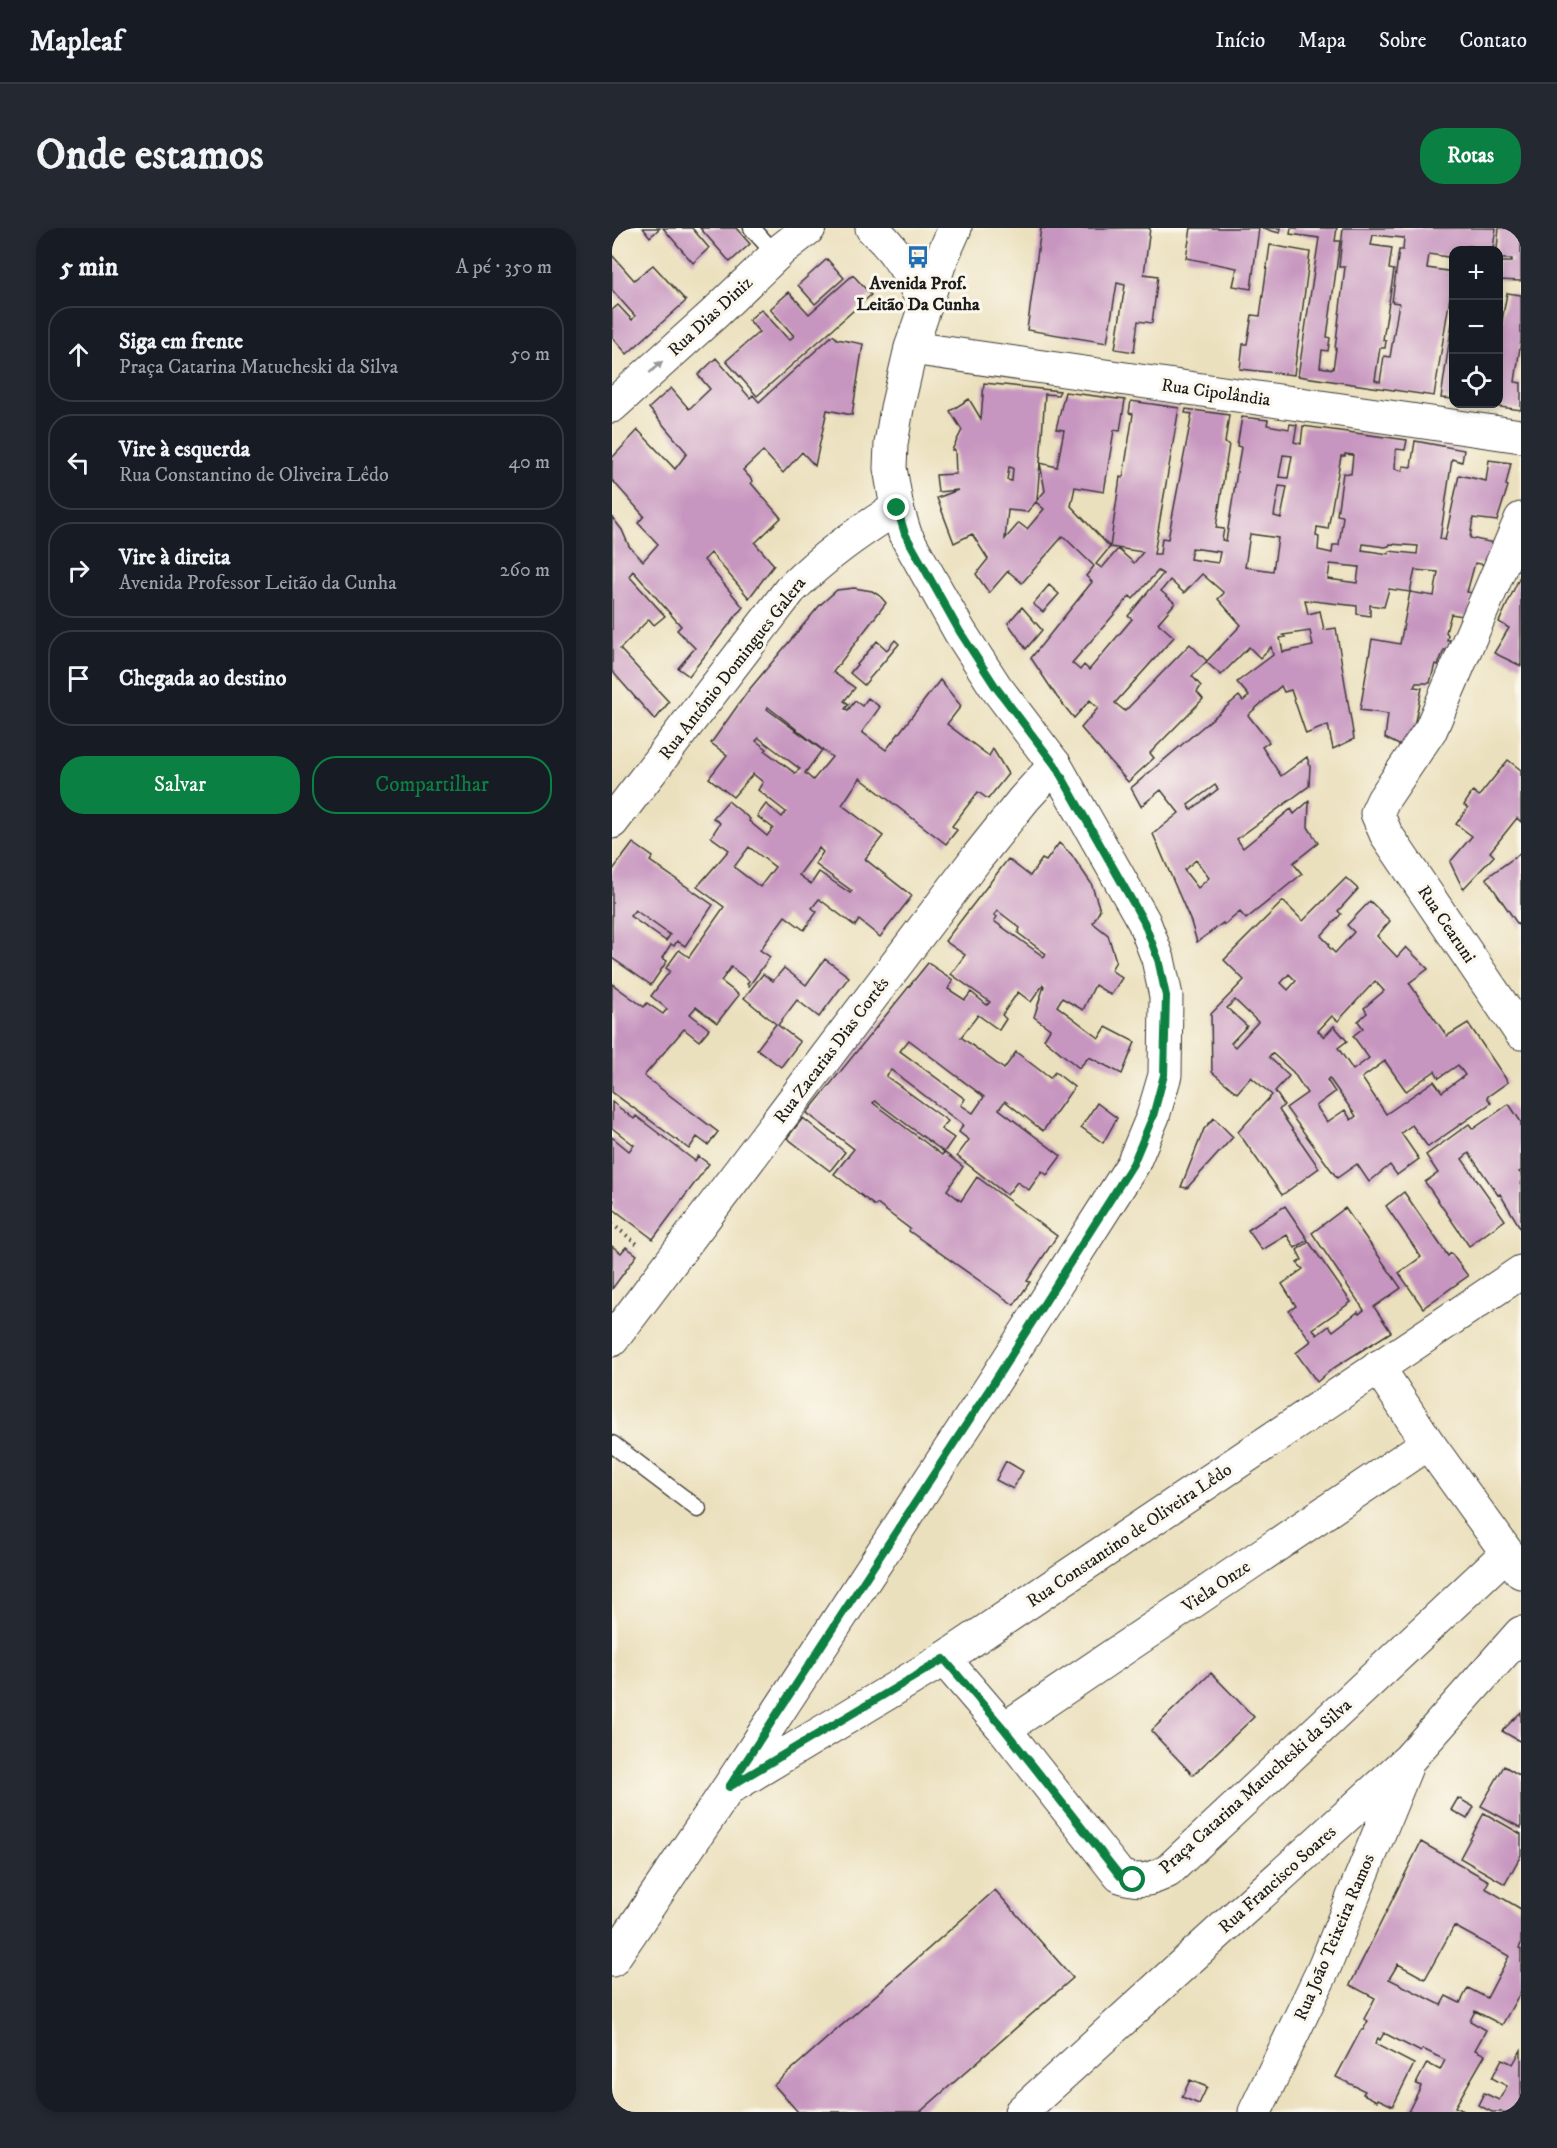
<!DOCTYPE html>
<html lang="pt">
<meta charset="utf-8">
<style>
body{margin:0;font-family:"IM FELL DW Pica",serif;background:#242831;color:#f1f3f6}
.controls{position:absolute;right:18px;top:18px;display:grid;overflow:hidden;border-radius:12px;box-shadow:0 3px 9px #0003}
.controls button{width:54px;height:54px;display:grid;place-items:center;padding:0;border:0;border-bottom:2px solid #363941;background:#171b24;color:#f1f3f6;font:30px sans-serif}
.stop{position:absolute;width:18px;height:18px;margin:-14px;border:4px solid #0b8043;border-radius:50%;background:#fff}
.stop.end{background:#0b8043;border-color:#fff;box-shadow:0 2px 6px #0008}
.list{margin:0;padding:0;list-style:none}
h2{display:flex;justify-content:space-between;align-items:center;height:78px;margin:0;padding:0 24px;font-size:26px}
h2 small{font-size:20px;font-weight:400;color:#9ea1a6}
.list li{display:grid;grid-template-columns:39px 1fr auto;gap:18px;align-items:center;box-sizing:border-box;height:96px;margin:0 12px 12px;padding:0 12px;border:2px solid #363941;border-radius:24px}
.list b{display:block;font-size:22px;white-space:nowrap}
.list p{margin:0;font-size:20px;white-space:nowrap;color:#9ea1a6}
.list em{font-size:20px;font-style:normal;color:#9ea1a6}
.actions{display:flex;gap:12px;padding:18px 24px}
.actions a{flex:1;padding:14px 0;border:2px solid #0b8043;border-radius:24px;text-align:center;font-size:21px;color:#0b8043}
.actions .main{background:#0b8043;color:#fff}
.icon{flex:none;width:33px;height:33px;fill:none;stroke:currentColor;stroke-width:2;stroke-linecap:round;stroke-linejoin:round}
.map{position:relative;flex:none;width:909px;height:1884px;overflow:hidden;border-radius:24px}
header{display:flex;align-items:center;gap:36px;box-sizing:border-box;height:84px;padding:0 30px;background:#171b24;border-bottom:2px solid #363941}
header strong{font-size:28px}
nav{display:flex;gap:33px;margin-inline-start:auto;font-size:21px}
.intro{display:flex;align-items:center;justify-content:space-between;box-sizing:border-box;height:144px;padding:0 36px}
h1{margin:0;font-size:42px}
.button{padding:15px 27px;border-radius:24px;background:#0b8043;color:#fff;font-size:21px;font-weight:700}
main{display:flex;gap:36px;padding:0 36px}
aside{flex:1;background:#171b24;border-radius:24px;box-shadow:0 3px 9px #0003}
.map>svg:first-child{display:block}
.building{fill:#c796c0;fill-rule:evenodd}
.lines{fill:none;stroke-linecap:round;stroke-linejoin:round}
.service-casing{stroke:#3b3934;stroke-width:19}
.minor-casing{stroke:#3b3934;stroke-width:35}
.tertiary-casing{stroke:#3b3934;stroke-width:35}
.path{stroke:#3b3934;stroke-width:4;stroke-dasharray:1.5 4.5;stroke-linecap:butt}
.service{stroke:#fff;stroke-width:16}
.minor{stroke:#fff;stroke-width:33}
.tertiary{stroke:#fff;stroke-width:33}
.oneway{fill:#999}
.route{stroke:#0b8043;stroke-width:8}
.labels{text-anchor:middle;stroke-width:6;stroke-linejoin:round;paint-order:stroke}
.poi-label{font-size:18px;font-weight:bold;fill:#1c1c1c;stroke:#fbf7ec}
.street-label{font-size:18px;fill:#1c1c1c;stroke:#fbf7ec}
</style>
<header>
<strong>Mapleaf</strong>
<nav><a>Início</a><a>Mapa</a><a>Sobre</a><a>Contato</a></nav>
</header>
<div class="intro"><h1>Onde estamos</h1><a class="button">Rotas</a></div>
<main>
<aside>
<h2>5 min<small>A pé · 350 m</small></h2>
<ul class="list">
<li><svg class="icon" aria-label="ahead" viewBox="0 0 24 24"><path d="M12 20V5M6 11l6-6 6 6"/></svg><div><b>Siga em frente</b><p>Praça Catarina Matucheski da Silva</p></div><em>50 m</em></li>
<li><svg class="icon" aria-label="left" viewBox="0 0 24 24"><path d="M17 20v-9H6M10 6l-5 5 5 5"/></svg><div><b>Vire à esquerda</b><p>Rua Constantino de Oliveira Lêdo</p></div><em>40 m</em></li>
<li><svg class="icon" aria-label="right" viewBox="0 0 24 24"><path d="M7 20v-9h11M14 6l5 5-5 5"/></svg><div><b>Vire à direita</b><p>Avenida Professor Leitão da Cunha</p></div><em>260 m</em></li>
<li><svg class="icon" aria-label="arrive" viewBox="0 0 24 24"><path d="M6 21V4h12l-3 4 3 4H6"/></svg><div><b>Chegada ao destino</b></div></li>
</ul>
<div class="actions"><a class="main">Salvar</a><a>Compartilhar</a></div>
</aside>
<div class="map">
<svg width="909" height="1884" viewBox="0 0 909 1884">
<rect width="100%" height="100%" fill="#fbf7ec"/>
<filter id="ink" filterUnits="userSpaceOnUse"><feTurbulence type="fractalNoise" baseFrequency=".0167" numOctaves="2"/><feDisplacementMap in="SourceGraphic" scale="12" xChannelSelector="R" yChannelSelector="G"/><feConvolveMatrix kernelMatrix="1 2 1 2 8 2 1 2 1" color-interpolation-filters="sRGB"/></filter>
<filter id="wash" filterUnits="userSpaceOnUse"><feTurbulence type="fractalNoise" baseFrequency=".008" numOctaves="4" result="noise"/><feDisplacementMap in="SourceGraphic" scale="24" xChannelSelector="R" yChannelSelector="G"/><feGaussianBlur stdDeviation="1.35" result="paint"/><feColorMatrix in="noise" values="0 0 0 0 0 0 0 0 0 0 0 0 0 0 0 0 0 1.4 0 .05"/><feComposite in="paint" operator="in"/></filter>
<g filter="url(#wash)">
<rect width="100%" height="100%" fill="#ebe0bd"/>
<g id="blocks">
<path class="building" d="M31 0H48L38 9Z
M51 0H80L97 20 81 35Z
M88 0H124L138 16 118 34Z
M429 0H538L532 46 546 48 540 95 526 93 522 124 503 121 513 57 505 55 495 115 415 102Z
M579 0H647L639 61 621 58 625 40 574 30Z
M648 0H669L668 5Z
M679 0H725L723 13H728L715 109 718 110 716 123 710 122 708 139 721 141 724 121H723L733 39H727L731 0H884L881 20 885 21 887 0H909V53L886 52V34H900V31H886V22H859L860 18H855V22H842V30L817 26 815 40 842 44 822 168 686 148 707 10 678 6ZM761 7 792 10 791 22H787L780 74 787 75 778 129 772 128 768 154 763 152 768 120H773L774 113 771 112 782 42 777 41 780 20 759 17Z
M658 17 698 24 682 147 628 141 631 116H635L640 87 648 88Z
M0 27 22 52 41 37 74 73 15 126 0 109V82L6 77 20 92 23 88 0 62Z
M215 31 232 50 203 76 186 57Z
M241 47 259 67 145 168 114 133 147 104 137 92 149 81 177 112 182 108 158 81 177 64 197 86Z
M895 65 909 67V112L903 154 909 155V182L874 177 886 176V115Z
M840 95H842V171L829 170Z
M221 107 225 111 251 116 240 187 215 182 203 238 190 224 171 245 151 223 131 242 141 253 139 255 169 290 143 315 162 337 137 370 99 325 92 332 131 379 77 448 66 440 83 420 65 402 69 398 21 343 17 348 53 388 42 397 37 391 8 421 57 474 43 492 0 443V289L10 302 17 318 31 333 46 316 26 295 32 288 0 252V230L26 202 63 241 75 225 37 180 59 160 77 181 98 161 86 147 104 130 138 170 141 167 147 174Z
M372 155 448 163 446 167 433 166 428 235 445 239 452 202 444 201 453 164 513 172 508 203 502 202 492 264 463 259 459 278 498 319 508 249 511 250 521 186 517 185 519 173 567 180 542 326H548L550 310 556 311 580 186 573 185 574 181 617 187 613 215 617 216 604 300 612 301 610 312 614 313 629 219 625 218 630 189 656 192 655 197 677 201 678 196 685 197 682 214 689 216 691 198 795 212 793 222 784 221 783 241 790 243 791 238 799 239 803 213 852 222 850 234 840 231 828 311 833 312 847 247 874 253 877 232 899 235 894 257 896 258 885 293 861 290 858 310 882 315 874 337 863 335 855 364 861 365 857 389 839 386 834 404 836 407 835 412H838L836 422H832L826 437 823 436 818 455H804L802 459 810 460 803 493 809 494 797 522 773 510 776 486 748 482 760 411 788 416 798 364 822 368 826 344 803 342 798 364 777 361 772 379 758 377V388L745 386V378L693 372 696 386 708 383 712 402 724 400 742 511 721 521 716 497 694 506 679 462 672 464 669 458 636 487 657 514 650 519 669 548 695 529 698 538 697 558 625 611 631 620 679 581 682 586 697 573 696 599 706 615 681 635 690 646 634 691 628 684 612 697 611 695 585 714 579 694 541 606 567 585 549 562 529 578 519 560 627 468 631 473 637 468 625 454 661 427 659 419 648 430 637 419 609 447 594 434 629 397 606 371 612 365 590 346 572 365 558 352 549 363 563 375 546 395 562 409 503 475 513 483 578 416 595 433 580 448 589 458 585 464 591 471 538 525 542 530 516 554 469 500 486 480 478 472 462 490 445 469 419 430 480 354 474 348 482 338 451 308 410 355 396 343 377 365 364 346 376 331 360 306 342 315 325 270 346 262 326 264 324 247 344 246 343 222H340L350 202 338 183 357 171 369 191ZM733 226 741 227 739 246 731 245 725 287 731 288 727 317H721L720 325 706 322 707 309 704 308 705 299 716 301 729 228H733ZM671 227 680 228 676 250 667 249ZM428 235 433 263 425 272ZM397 239 401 240 400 253 395 252ZM667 258 675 259 669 290 662 288ZM424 274 432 281 415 301 407 295 393 311 396 282 415 284ZM638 306 666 310 661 343 633 339ZM751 316 773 319 777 318 778 316 806 318 805 326 777 323V326L750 322ZM498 319 531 324 522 335 506 321 490 340 484 336ZM580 320 608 324 606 335 578 331ZM718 336 747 339 745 355 716 351ZM546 343 551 346 516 388 520 391 477 442 472 437 468 442 460 435 518 368 521 371ZM698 403 701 418 671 424 668 410 673 409 671 407ZM603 557 606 561 579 582 576 577ZM584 632 597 650 586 660 572 642Z
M909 346V438L882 425 897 400 887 394Z
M437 357 447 366 431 384 421 376Z
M242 360 260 363 268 368 274 375 221 444 243 460 232 473 237 476 233 481 236 482 243 473 250 478 256 470 268 479 250 504 274 522 328 452 349 478 335 496 377 528 381 521 396 546 376 571 366 564 340 598 345 602 334 616 248 550 230 577 271 608 253 631 300 668 268 709 247 692 243 698 207 671 200 680 205 684 192 702 173 688 148 722 158 729 137 758 135 756 137 753 119 739 109 753 127 767 105 795 84 779 78 786 97 801 87 813 72 801 32 848 106 904 96 917 85 909 77 921 0 864V756L32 779 35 775 51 786 55 781 39 768 58 743 54 740 67 722 77 729 112 679 85 659 117 622 99 609 108 595 101 590 116 573 138 591 137 593 155 608 161 600 145 588 154 576 170 589 174 584 146 562 151 554 141 546 121 569 97 550 115 527 99 515 136 463 208 377 225 362ZM156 479 220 529 201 552 193 545 210 522 155 481ZM147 510 188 541 183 545 153 523 155 521 144 513ZM137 619 163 639 148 659 122 639ZM207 620 211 624 203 636 240 663 238 665 207 644 199 656 187 647Z
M410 379 430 402 414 421 396 395Z
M283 412 287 416 252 457 238 445 265 413 275 422Z
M896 532 909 542V594L905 590 878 624 882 628 851 661 838 634 860 608 844 596 856 580 852 577 861 563 867 568Z
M21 615 41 629 38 633 101 677 73 718 65 713 62 718 59 716 50 730 55 733 39 757 0 730V643ZM23 682 58 707 54 713 18 688Z
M447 615 459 626 479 655 488 682 481 695 496 707 504 733 499 742 510 750 499 767 483 757 471 782 450 770 445 778 487 810 494 799 523 814 510 846 477 829 467 840 432 811 438 801 422 789 432 758 431 757 419 774 406 764 390 787 394 791 387 802 366 787 349 809 392 841 404 824 438 850 443 844 462 859 431 903 393 873 387 881 449 928 435 947 430 943 417 962 405 954 395 967 345 928 357 912 347 904 351 897 279 842 274 848 336 893 329 901 342 910 332 924 263 873 261 875 330 927 332 924 351 939 335 962 349 973 365 949 445 1008 415 1053 418 1054 402 1077 297 1003 298 1001 265 976 263 978 222 946 242 921 195 885 316 735 341 752 336 761 353 772 359 764 375 777 378 774 339 746 353 727 333 713 396 631 418 648 430 631 434 633ZM386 683 408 700 406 705 434 726 432 729 382 693 385 689 382 687ZM297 812 372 869 361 885 349 877 353 871 288 823Z
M909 625V701L874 650Z
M734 650 746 661 726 683 729 686 709 708 717 716 716 718 723 725 742 704 735 697 758 673 778 693 765 708 785 729 794 719 816 741 797 755 835 808 856 795 896 854 875 869 879 875 816 919 800 897 789 905 807 931 785 947 778 937 757 954 745 936 725 950 674 880 695 865 681 844 660 825 657 829 677 848 663 863 672 877 667 882 707 940 670 967 626 904 660 867 639 849 625 865 600 844 599 786 632 752 612 732 671 673 691 693ZM677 746 684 753 676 762 669 755ZM763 753 772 763 752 780 755 785 746 793 751 800 741 808 757 830 741 842 726 820 735 813 722 798 712 809 706 803 720 788 726 793ZM623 772 646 794 623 819 619 815 635 798 615 780ZM773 833 794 863 823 843 827 850 846 837 853 847 830 864 822 853 774 886 750 850ZM717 850 744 888 739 892 733 882 715 894 704 878 723 864 715 852Z
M213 731 237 749 207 789 185 772 166 797 188 814 169 839 145 821 164 796 132 770 151 746 161 753 172 740 194 757Z
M0 874 22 891 24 888 83 933 86 928 97 936 41 1011 0 980 2 972 0 971V909L17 923 22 917 0 900Z
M485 875 505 890 491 915 469 899Z
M897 876 909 894V943L907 944 909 946V1001L888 966 886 967 857 925 850 931 893 992 857 1018 813 954 826 945 814 927 857 896 861 901Z
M191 890 233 924 218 943 175 910Z
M602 890 621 909 575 960 569 959 592 901Z
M792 964 836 1028 839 1025 856 1048 811 1080 787 1045 809 1029 774 978Z
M673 978 696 1012 683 1020 675 1007 650 1022 636 1002Z
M733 980 789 1060 762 1079 779 1104 720 1141 705 1154 684 1125 699 1113 677 1083 684 1078 670 1056 691 1041 685 1035 690 1032 685 1022 697 1014 739 1074 701 1101 705 1107 717 1098 721 1103 746 1084 747 1086 752 1082 700 1005Z
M0 1018 9 1025 14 1019 25 1027 0 1061Z
M394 1233 411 1243 401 1261 384 1252Z
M599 1445 642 1489 581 1547 539 1503Z
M909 1484V1514L890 1503Z
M892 1538 909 1548V1600L869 1578Z
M846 1570 862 1579 855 1591 839 1582Z
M872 1585 909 1606V1627L893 1656 848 1630Z
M809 1614 877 1653 873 1660 909 1681V1716L907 1720 909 1721V1763L890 1797 863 1783 858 1793 874 1802 863 1822 873 1827 843 1879 854 1884H796L809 1858 804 1856 815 1835 828 1842 833 1832 811 1821 809 1824 772 1805 768 1812 766 1810 763 1816 802 1836 781 1878 766 1871 765 1873 751 1866 753 1863 724 1849 749 1802H751L756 1793 752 1791 763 1770 738 1757ZM842 1698 897 1728 875 1770 856 1760 848 1775 834 1768 829 1777 777 1751 786 1736 813 1751Z
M383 1662 461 1750 308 1884H186L162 1857Z
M909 1822V1884H880L866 1877 872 1865 887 1872 895 1858 880 1850 890 1831 901 1836Z
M578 1852 595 1859 587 1876 570 1869Z"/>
</g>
</g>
<g filter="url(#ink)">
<use href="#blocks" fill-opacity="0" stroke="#3b3934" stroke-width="1.5"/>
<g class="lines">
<g class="service-casing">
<path id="service" d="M140 0 164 27
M0 1216 86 1281"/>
</g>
<g class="minor-casing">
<path id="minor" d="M299 120 909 208
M0 178 102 86 170 21 197 0
M909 291 819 501 771 572 765 585 774 606 909 805
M0 594 178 362C211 329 245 305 285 280
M0 1112 364 631 412 571 443 537
M766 1139 816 1215 909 1344
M332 1431 392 1501 508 1648C528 1655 538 1652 556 1643L895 1325
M392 1501 816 1215
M409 1884 797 1531 909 1405
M643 1884 712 1740 794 1539"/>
</g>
<g class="tertiary-casing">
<path id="tertiary" d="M260 0C285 23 300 48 313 79
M124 1556 332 1431 909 1044
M0 1732 117 1559 384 1151 521 936 541 888 553 847 554 768 546 731 532 694 443 537 383 458 348 404 293 306 285 280 278 240 279 216 285 180 299 120 328 34 343 0"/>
</g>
<path class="path" d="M0 996 28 1018"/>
<use href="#service" class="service"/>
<use href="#minor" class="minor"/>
<use href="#tertiary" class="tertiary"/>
</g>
<defs><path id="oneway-solid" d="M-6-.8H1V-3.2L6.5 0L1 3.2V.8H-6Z" transform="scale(1.5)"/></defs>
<use class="oneway" href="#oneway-solid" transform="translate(44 139) rotate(-42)"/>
</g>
<g class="lines" filter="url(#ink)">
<path class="route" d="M285 280 293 306 348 404 383 458 443 537 532 694 546 731 554 768 552 847 541 888 521 936 384 1151 117 1559 332 1431 392 1501 508 1648 521 1652"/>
</g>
<defs>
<g id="bus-bare" transform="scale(1.8)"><path d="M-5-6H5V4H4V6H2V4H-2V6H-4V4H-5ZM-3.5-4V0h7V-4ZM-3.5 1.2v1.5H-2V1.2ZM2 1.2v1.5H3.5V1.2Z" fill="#1f6fb2" stroke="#fbf7ec" stroke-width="2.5" paint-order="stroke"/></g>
</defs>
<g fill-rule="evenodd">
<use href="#bus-bare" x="306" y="29"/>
</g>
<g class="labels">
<g class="poi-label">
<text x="306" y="61">Avenida Prof.<tspan x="306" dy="21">Leitão Da Cunha</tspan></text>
</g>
<g class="street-label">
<text transform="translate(98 88) rotate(-43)" y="6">Rua Dias Diniz</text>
<text transform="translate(604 164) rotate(8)" y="6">Rua Cipolândia</text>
<text transform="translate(120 440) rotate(-52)" y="6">Rua Antônio Domingues Galera</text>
<text transform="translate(835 696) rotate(56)" y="6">Rua Cearuni</text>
<text transform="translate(219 822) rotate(-53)" y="6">Rua Zacarias Dias Cortês</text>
<text transform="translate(517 1307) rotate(-34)" y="6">Rua Constantino de Oliveira Lêdo</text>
<text transform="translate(604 1358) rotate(-34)" y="6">Viela Onze</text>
<text transform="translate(643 1558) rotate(-42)" y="6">Praça Catarina Matucheski da Silva</text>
<text transform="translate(665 1651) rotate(-42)" y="6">Rua Francisco Soares</text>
<text transform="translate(722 1709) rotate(-67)" y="6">Rua João Teixeira Ramos</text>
</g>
</g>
</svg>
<div class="controls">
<button>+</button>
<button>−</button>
<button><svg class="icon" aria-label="locate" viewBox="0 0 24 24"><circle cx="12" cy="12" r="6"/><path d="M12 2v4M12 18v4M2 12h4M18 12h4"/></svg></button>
</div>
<div class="stop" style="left:521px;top:1652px"></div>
<div class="stop end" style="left:285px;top:280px"></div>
</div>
</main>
